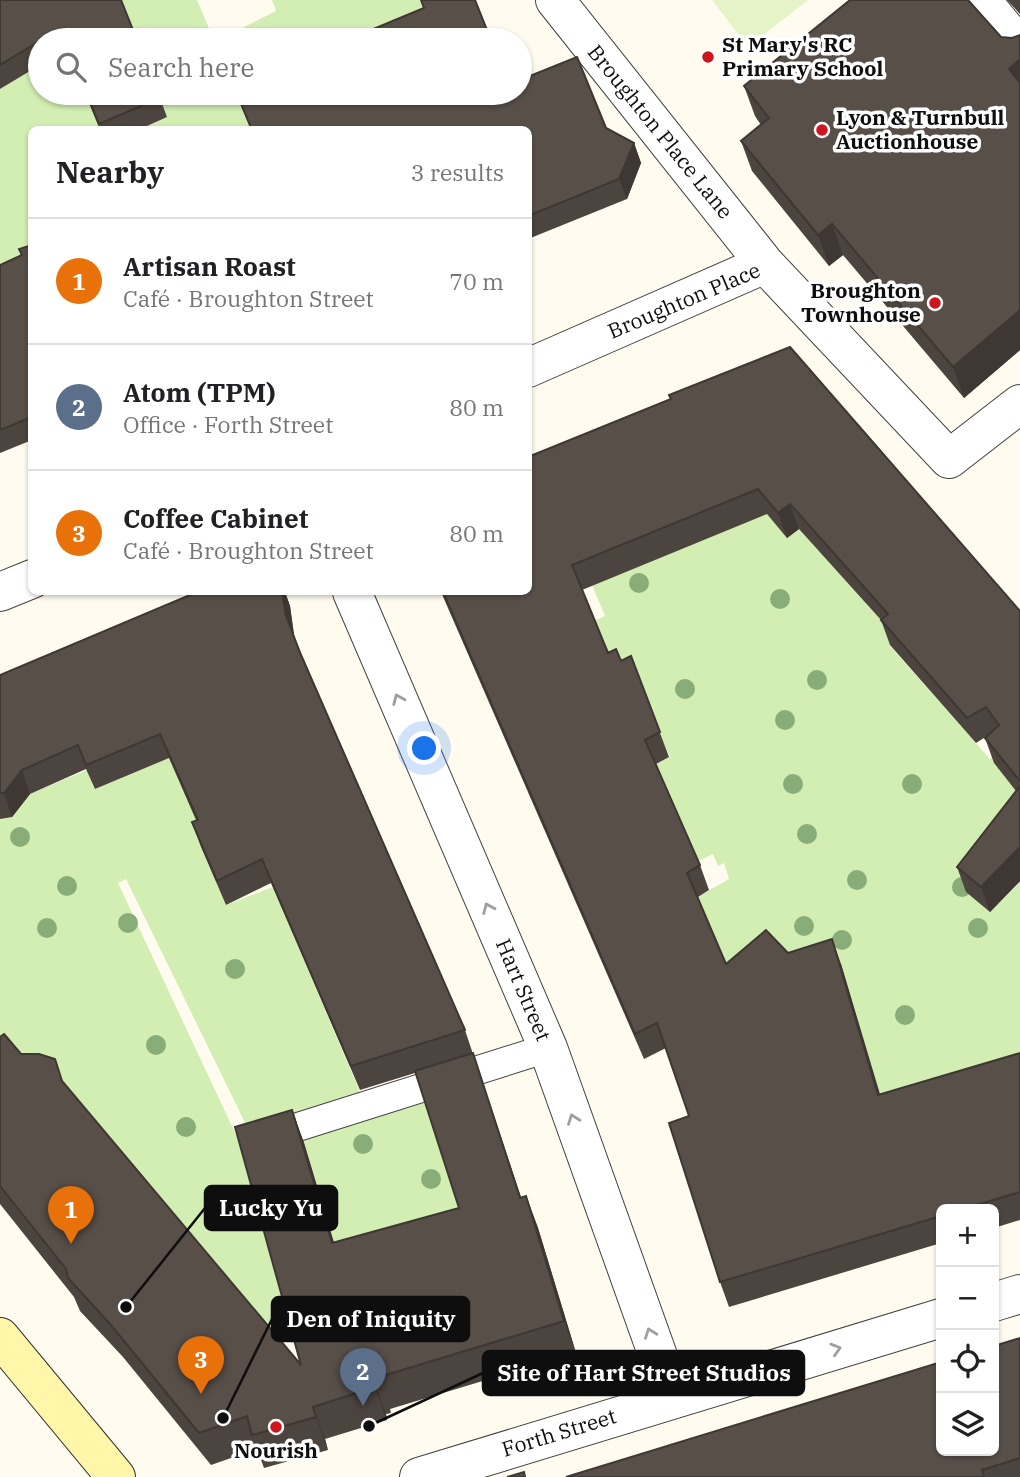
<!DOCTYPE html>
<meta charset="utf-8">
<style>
body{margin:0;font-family:"IBM Plex Serif",serif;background:#f6f6f6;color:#202124}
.controls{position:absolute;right:21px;bottom:21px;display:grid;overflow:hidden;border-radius:10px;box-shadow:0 2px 5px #0004}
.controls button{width:63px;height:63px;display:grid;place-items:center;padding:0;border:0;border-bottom:2px solid #e0e0e0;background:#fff;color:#202124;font:35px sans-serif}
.you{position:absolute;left:425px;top:749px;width:24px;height:24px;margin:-18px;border:5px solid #fff;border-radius:50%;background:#1a73e8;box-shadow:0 0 0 10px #1a73e833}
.badge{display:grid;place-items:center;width:46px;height:46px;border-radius:50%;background:#cd161e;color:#fff;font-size:23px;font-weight:700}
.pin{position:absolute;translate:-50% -58px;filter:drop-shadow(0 2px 4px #0008)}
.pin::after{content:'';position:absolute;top:37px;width:24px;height:21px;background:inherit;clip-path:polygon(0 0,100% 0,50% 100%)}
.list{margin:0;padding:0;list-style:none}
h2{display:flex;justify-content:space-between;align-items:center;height:91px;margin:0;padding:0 28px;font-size:30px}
h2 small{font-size:23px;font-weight:400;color:#757577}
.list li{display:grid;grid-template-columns:46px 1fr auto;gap:21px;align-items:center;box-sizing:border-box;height:126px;padding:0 28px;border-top:2px solid #e0e0e0}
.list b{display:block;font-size:26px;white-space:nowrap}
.list p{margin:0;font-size:23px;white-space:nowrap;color:#757577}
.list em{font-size:23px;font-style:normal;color:#757577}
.icon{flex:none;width:38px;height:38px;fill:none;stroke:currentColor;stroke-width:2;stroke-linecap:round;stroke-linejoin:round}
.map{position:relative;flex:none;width:1020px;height:1477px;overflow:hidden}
.search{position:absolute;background:#fff;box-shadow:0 2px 5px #0004;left:28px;top:28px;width:504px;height:77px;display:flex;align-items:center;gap:18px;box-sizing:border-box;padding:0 24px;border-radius:38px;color:#757577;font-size:26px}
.panel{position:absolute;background:#fff;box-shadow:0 2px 5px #0004;left:28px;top:126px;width:504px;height:469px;border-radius:10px}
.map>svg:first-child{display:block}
.green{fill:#d2eeb3}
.pitch{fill:#e4f4c6}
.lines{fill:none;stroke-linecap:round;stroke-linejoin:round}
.service-casing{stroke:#414141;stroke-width:30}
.minor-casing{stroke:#414141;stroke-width:40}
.secondary-casing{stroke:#303030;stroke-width:40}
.service{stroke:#fff;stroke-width:28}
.minor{stroke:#fff;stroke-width:38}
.secondary{stroke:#fff6aa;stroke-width:38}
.tree{fill:#89ad78}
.wall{fill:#4c443f}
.shaded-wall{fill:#3e3733}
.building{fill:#584f49;stroke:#3e3733;stroke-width:2}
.oneway{stroke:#9f9f9f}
.poi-dot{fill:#cd161e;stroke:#fff;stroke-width:2.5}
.labels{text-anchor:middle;stroke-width:7;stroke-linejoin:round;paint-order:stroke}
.poi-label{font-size:21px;font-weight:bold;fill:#0e0e0e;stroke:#fff;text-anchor:start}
.street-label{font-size:21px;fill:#0e0e0e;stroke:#fff}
.leader{fill:none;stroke:#0e0e0e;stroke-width:2.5}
.callout-dot{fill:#0e0e0e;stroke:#fff;stroke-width:2.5}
.callout{fill:#0e0e0e;stroke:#0e0e0e;stroke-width:2.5}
.callout-label{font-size:23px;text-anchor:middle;font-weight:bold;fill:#fff}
</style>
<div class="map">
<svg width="1020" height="1477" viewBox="0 0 1020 1477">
<rect width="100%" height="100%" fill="#fffcef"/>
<path class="green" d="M120 0H197L214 40H136Z
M272 0H420L436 40H218L276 11Z
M40 65V93H85L100 129 32 130V268L0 317V89Z
M157 93H347L251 129 138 130 167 117Z
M754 489 787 538 799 529 897 638 890 646 990 759 1020 729V1104L906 1138 737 992 696 898 729 879 724 863 718 866 713 854 683 868 642 771 670 756 664 745 655 748 640 681 580 627 605 616 592 585Z
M192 748 201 847 226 905 273 887 362 1097 253 1139 126 879 118 883 244 1152 290 1318 240 1332 0 1066V818L25 796 87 770 95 789Z
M424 1098 474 1249 351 1299 301 1134Z"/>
<path class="pitch" d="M712 0H808L748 47Z"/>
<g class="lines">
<g class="service-casing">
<path id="service" d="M263 1138 548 1048"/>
</g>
<g class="minor-casing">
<path id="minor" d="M555 0 765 264 949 459 1020 404
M981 0 1020 47
M528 368 765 264
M0 592 32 579
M352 592 548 1048 673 1398
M994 1302 1020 1294
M419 1477 941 1318"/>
</g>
<g class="secondary-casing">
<path id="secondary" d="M0 1337 116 1477"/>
</g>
<use href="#service" class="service"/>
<use href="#minor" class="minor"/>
<use href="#secondary" class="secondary"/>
</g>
<g class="tree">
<circle cx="639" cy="583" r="10"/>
<circle cx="780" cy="599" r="10"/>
<circle cx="817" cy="680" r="10"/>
<circle cx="685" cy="689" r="10"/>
<circle cx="785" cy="720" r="10"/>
<circle cx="793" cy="784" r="10"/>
<circle cx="912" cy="784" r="10"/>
<circle cx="807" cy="834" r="10"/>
<circle cx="20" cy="837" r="10"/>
<circle cx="857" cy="880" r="10"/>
<circle cx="67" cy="886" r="10"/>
<circle cx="962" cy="887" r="10"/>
<circle cx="128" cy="923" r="10"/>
<circle cx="804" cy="926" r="10"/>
<circle cx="47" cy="928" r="10"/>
<circle cx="978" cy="928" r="10"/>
<circle cx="842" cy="940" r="10"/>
<circle cx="235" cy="969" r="10"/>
<circle cx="905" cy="1015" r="10"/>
<circle cx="156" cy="1045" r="10"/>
<circle cx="186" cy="1127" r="10"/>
<circle cx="363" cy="1144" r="10"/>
<circle cx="431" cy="1179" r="10"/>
</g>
<path class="wall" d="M0 0 137 40H40V65L0 89Z
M1007 0H1020V14Z
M1020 35V350L964 398 843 255 829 266 752 171 741 141 761 125 755 116 744 86 1001 37 1012 38Z
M85 93H158L167 117 138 130H100Z
M239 99 606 128 634 143 641 163 627 199 528 239V130H251Z
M32 245V440L0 453V265L22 255Z
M671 399 1020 611V881L990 912 966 892 957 867 1016 791 994 763 985 738 987 736 976 743 890 645 881 620 799 529 787 538 767 514 582 590 608 653 621 661 631 656 669 757 656 764 700 865 709 890 698 897 726 964 788 953 841 964 880 1094 1020 1053V1220L994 1228V1209H941V1243L729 1307 720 1282 689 1116 666 1048 644 1059 441 592H528Z
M282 592H285L290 606 294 637 465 1030 521 1198 526 1196 538 1228 576 1353 390 1409 391 1413 386 1414 387 1420 325 1439 328 1450 264 1468 257 1449 211 1465 123 1357 80 1311 74 1297 0 1204V1037L21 1054 63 1082 301 1365 292 1110 304 1143 334 1243 459 1208 415 1073 360 1090 271 883 226 905 201 847 192 822 196 820 169 758 95 789 86 769 30 794 12 817 0 819V675Z
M1020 1338V1477H566Z"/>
<path class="shaded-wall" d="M1020 59V99L1009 69Z
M634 143 641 163 627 199 619 179Z
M832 224 843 255 829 266 818 235Z
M1020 310V350L964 398 953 367Z
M790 504 799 529 787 538 778 513Z
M282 592H285L290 606 295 641 286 616Z
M22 770 30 794 12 817 4 793Z
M1020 847V881L990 912 981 887Z
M832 939 841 964 887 1120 878 1095Z
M473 1053 532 1230 520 1198Z
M292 1110 304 1143 344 1276 332 1243Z
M526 1196 538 1228 576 1353 564 1321Z
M374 1382 386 1414 387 1420 375 1387Z
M313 1407 325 1439 328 1450 316 1417Z"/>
<path class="building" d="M0 0H121L137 40H64L60 29 0 65Z
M421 0H475L491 40H347L424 8Z
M850 0H968L1001 37 1012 38 1020 35V59L1009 69 1020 83V310L953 367 832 224 818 235 741 141 769 118 744 86Z
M577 57 606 128 634 143 619 179 528 216V130H252L239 99 254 93H520V80Z
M86 93H158L160 98 99 124Z
M32 245V417L0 430V265L22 255 19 249Z
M790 347 1020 611V781L985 738 999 725 986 707 967 718 881 620 888 614 790 504 778 513 758 489 572 565 608 653 616 649 621 661 631 656 660 732 645 740 700 865 687 873 726 964 766 930 788 953 832 939 878 1095 1020 1053V1192L963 1209H941V1216L720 1282 669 1123 689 1116 657 1023 635 1034 443 592H528V457L671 399 669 395Z
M197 592H282L286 616 301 655 465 1030 351 1066 262 859 217 881 192 822 198 820 160 734 86 765 78 745 22 770 4 793H0V675Z
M1020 786V847L981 887 957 867Z
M4 1034 21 1054H39L55 1059 62 1081 301 1365 235 1127 292 1110 332 1243 459 1208 415 1071 473 1053 520 1198 526 1196 564 1321 379 1377 380 1381 374 1382 375 1387 313 1407 316 1417 252 1435 247 1416 199 1433 111 1325 68 1278 66 1269 0 1186V1037Z
M1020 1338V1458L982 1470 984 1477H566L941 1362V1451H994V1346Z
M524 1472 525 1477H507Z"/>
<defs><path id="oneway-chevron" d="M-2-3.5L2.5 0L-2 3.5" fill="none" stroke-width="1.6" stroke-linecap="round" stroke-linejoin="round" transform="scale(1.75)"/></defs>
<g class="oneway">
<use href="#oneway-chevron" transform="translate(398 699) rotate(-113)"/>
<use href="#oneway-chevron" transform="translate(488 908) rotate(-113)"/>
<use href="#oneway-chevron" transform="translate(573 1119) rotate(-110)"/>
<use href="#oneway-chevron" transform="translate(650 1333) rotate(-110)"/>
<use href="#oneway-chevron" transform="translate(836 1349) rotate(-17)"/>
</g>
<g class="poi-dot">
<circle cx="708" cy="57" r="7"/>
<circle cx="822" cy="130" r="7"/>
<circle cx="935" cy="303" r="7"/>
<circle cx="276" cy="1427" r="7"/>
</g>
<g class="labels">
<g class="poi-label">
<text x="722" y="52">St Mary's RC<tspan x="722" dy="24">Primary School</tspan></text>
<text x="836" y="125">Lyon &amp; Turnbull<tspan x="836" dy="24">Auctionhouse</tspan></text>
<text x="921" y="298" text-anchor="end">Broughton<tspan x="921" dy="24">Townhouse</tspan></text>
<text x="276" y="1458" text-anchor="middle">Nourish</text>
</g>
<g class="street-label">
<text transform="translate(660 132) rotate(51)" y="7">Broughton Place Lane</text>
<text transform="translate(684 301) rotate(-23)" y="7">Broughton Place</text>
<text transform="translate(523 990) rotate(67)" y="7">Hart Street</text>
<text transform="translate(559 1433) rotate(-17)" y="7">Forth Street</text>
</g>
</g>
<path class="leader" d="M126 1307L205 1208M223 1418L272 1319M369 1426L483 1373"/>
<g class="callout-dot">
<circle cx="126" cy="1307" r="7"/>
<circle cx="223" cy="1418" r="7"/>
<circle cx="369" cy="1426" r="7"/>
</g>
<g class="callout">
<rect x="205" y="1186" width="132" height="44" rx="7"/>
<rect x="272" y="1297" width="197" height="44" rx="7"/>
<rect x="483" y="1351" width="321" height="44" rx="7"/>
</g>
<g class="callout-label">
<text x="271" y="1216">Lucky Yu</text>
<text x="371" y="1327">Den of Iniquity</text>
<text x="644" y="1381">Site of Hart Street Studios</text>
</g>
</svg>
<div class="controls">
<button>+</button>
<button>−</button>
<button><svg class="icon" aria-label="locate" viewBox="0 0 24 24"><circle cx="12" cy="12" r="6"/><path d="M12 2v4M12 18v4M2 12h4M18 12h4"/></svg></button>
<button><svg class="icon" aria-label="layers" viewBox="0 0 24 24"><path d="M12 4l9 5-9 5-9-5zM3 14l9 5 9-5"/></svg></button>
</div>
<div class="you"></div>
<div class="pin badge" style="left:71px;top:1244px;background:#e8710a">1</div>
<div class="pin badge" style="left:363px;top:1406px;background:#5c6f8a">2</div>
<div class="pin badge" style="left:201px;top:1394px;background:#e8710a">3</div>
<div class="search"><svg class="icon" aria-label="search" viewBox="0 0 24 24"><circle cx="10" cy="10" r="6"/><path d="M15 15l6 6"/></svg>Search here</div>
<section class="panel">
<h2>Nearby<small>3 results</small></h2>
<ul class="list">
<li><span class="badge" style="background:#e8710a">1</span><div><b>Artisan Roast</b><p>Café · Broughton Street</p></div><em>70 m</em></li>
<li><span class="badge" style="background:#5c6f8a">2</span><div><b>Atom (TPM)</b><p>Office · Forth Street</p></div><em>80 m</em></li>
<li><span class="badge" style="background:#e8710a">3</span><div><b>Coffee Cabinet</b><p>Café · Broughton Street</p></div><em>80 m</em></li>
</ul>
</section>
</div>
